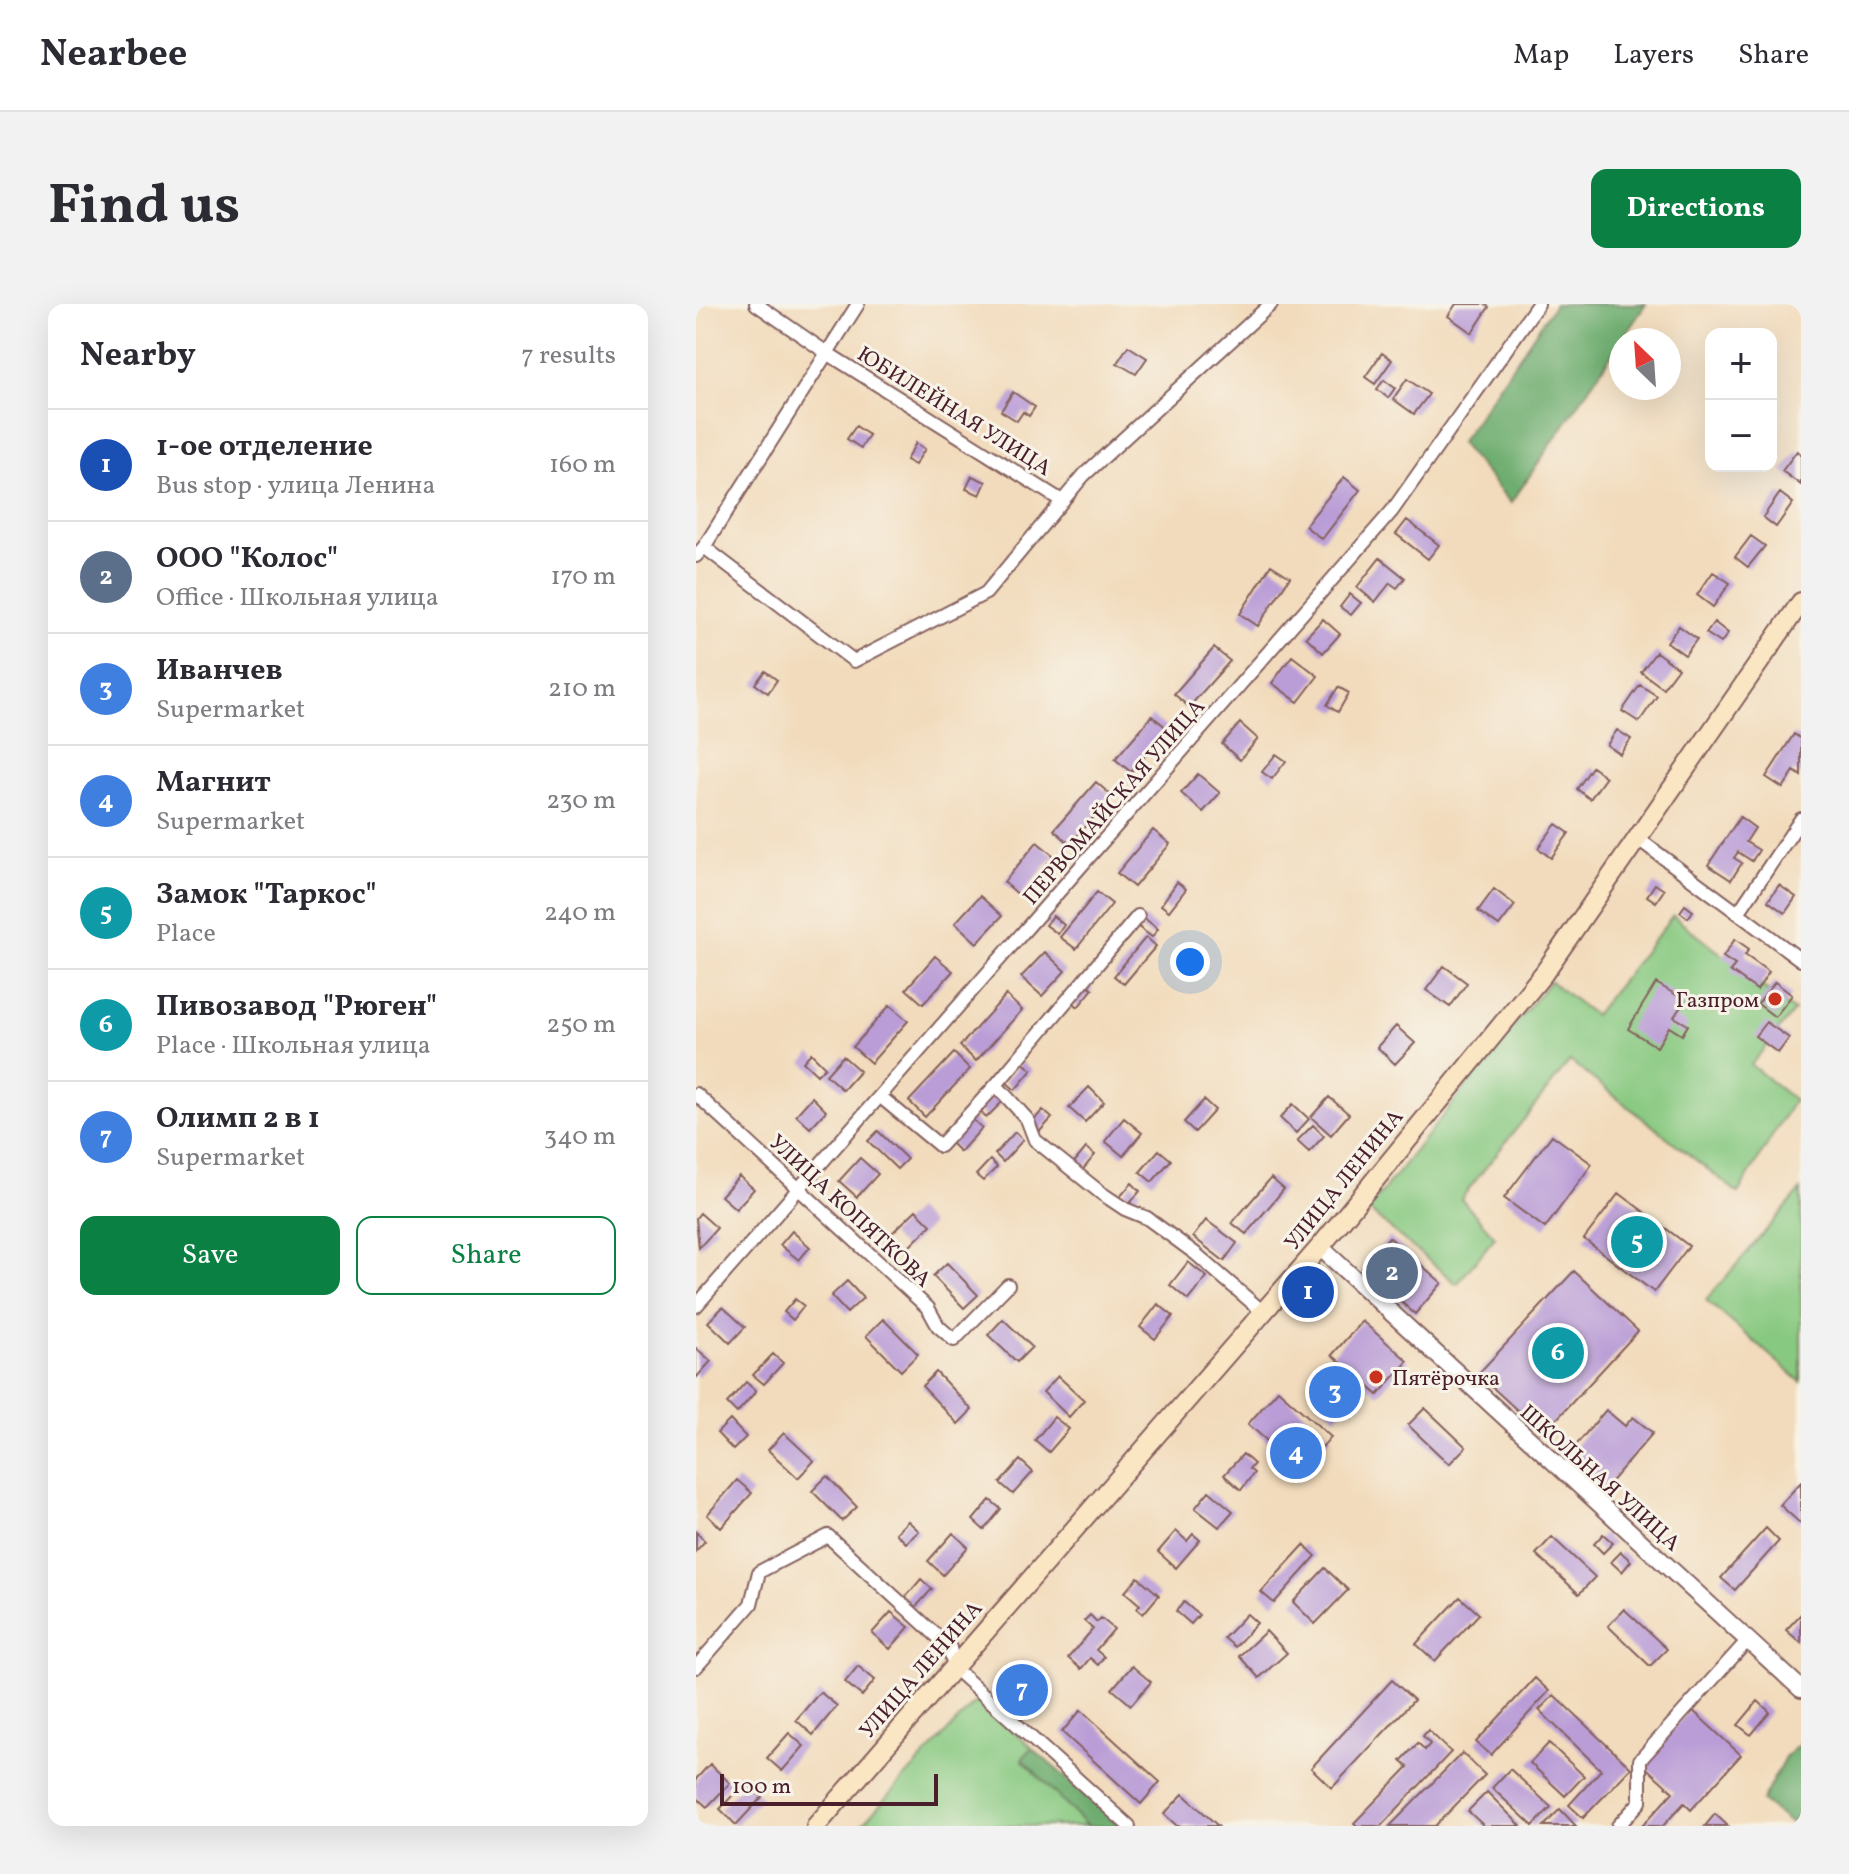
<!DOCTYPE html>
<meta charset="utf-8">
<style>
body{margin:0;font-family:Vollkorn,serif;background:#f2f2f3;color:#2b2b33}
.controls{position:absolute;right:24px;top:24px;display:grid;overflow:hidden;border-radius:16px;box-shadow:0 8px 32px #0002}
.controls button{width:72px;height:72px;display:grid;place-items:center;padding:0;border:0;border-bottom:2px solid #e1e1e2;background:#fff;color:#2b2b33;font:40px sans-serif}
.compass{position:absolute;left:913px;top:24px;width:72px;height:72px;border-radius:50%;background:#fff;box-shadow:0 8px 32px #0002;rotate:335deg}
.scale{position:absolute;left:24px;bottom:20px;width:218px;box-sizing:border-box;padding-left:8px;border:4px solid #4a1f2b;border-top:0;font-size:22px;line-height:28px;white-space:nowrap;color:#4a1f2b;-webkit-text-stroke:6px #f7f3e8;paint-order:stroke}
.you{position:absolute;left:494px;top:658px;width:28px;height:28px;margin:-20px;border:6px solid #fff;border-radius:50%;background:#1a73e8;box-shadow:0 0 0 12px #1a73e833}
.badge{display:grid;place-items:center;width:52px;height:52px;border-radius:50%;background:#0b8043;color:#fff;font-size:26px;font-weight:700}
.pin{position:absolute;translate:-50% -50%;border:4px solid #fff;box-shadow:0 2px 8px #0006}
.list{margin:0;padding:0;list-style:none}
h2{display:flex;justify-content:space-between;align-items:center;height:104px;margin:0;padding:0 32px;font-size:34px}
h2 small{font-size:26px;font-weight:400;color:#7c7c81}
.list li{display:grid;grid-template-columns:52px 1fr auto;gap:24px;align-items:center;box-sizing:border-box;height:112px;padding:0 32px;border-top:2px solid #e1e1e2}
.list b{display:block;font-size:30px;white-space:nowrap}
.list p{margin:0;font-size:26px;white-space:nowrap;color:#7c7c81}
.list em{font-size:26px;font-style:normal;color:#7c7c81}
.actions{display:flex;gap:16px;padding:24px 32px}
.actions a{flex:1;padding:18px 0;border:2px solid #0b8043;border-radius:16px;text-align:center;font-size:28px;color:#0b8043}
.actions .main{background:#0b8043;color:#fff}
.map{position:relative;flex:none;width:1105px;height:1522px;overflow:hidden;border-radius:16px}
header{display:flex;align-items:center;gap:48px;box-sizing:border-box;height:112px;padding:0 40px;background:#fff;border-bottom:2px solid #e1e1e2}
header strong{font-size:38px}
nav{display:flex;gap:44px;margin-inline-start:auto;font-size:28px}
.intro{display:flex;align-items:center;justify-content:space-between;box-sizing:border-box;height:192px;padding:0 48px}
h1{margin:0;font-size:56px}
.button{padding:20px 36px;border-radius:16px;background:#0b8043;color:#fff;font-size:28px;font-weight:700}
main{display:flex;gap:48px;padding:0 48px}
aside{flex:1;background:#fff;border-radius:16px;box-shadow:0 8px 32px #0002}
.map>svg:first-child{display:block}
.green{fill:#88c981;stroke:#697456;stroke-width:2}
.forest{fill:#6ead6f;stroke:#5c664d;stroke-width:2}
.building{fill:#ba9dd7}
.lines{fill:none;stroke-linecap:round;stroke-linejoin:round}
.minor-casing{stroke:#85615e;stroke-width:16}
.tertiary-casing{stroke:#85615e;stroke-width:20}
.secondary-casing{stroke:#85615e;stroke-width:22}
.minor{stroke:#fff;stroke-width:12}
.tertiary{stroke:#fff;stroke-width:16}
.secondary{stroke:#fbe6c4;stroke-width:18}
.poi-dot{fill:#c8321e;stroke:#f7f3e8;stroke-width:3}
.labels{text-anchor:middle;stroke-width:6;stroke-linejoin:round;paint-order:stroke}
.street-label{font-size:22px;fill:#4a1f2b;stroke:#f7f3e8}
.poi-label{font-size:22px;fill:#4a1f2b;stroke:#f7f3e8;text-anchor:end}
</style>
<header>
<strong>Nearbee</strong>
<nav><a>Map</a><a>Layers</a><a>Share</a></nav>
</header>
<div class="intro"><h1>Find us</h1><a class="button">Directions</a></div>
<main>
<aside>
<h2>Nearby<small>7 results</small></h2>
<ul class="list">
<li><span class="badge" style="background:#1a4fb4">1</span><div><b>1-ое отделение</b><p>Bus stop · улица Ленина</p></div><em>160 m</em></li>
<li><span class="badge" style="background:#5c6f8a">2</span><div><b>ООО &quot;Колос&quot;</b><p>Office · Школьная улица</p></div><em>170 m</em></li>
<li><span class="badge" style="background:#3f7fe0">3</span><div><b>Иванчев</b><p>Supermarket</p></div><em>210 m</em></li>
<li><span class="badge" style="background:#3f7fe0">4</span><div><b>Магнит</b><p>Supermarket</p></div><em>230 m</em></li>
<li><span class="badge" style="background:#0f9aa8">5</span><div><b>Замок &quot;Таркос&quot;</b><p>Place</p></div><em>240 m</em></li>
<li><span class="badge" style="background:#0f9aa8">6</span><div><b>Пивозавод &quot;Рюген&quot;</b><p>Place · Школьная улица</p></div><em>250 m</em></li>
<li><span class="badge" style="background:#3f7fe0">7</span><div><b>Олимп 2 в 1</b><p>Supermarket</p></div><em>340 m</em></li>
</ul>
<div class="actions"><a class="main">Save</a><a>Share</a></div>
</aside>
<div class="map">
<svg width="1105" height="1522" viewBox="0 0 1105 1522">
<rect width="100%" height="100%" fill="#f7f3e8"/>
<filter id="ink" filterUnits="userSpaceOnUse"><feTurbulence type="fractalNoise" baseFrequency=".0125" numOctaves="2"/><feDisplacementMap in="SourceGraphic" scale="16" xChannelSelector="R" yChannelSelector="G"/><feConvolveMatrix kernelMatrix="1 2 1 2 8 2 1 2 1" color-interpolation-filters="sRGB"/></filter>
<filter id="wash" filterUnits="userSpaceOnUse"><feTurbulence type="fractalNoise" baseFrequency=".006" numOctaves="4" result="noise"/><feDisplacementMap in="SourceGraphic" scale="32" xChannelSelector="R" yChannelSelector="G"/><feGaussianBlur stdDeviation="1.8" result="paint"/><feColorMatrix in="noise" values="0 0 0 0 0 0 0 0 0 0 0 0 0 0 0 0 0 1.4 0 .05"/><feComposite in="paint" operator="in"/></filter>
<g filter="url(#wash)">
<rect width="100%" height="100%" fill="#f2dbbc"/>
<path class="green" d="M977 612 1098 707 1055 761 1098 796 1042 889 874 757 765 895 799 933 761 980 672 906 854 677 898 711Z
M1105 886V1078L1010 996Z
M282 1395 336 1444 326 1456 391 1522H164Z"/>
<path class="forest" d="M859 0H950L815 199 764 139Z
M1105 1439V1510L1094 1519 1066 1497 1089 1453Z
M336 1444 425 1522H391L326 1455Z"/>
<g id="blocks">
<path class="building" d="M760 0H789L793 3 776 29 752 12Z
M432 42 451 54 440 70 421 59Z
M686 49 696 56 679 80 669 73Z
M711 75 733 90 718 110 697 95Z
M688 76 699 84 692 94 681 85Z
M317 88 339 103 333 112 327 108 321 117 305 107Z
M160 122 173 131 165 144 151 135Z
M220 139 229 145 219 161 210 156Z
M1101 147 1105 150V181L1086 167Z
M276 172 290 178 284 191 270 185Z
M648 173 664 186 626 235 609 222Z
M1084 189 1097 199 1080 223 1067 213Z
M711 216 743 241 732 255 700 230Z
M1055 232 1069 242 1052 263 1039 253Z
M684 254 709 274 701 284 694 279 679 298 661 283Z
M575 261 594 273 562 322 544 310Z
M1017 268 1034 279 1017 303 1001 291Z
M654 290 665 299 655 311 644 303Z
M627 315 644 330 627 349 610 333Z
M1018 318 1032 329 1025 339 1010 329Z
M983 322 1001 335 989 351 971 338Z
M518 344 534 357 493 403 478 390Z
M960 348 982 364 967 384 945 368Z
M596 352 622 372 602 398 576 379Z
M69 367 81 376 72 389 59 380Z
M944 381 961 392 943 418 926 407Z
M642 383 653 389 642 408 631 401Z
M456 412 472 425 435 468 419 455Z
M544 419 562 435 544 456 526 440Z
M921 426 935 435 924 450 911 441Z
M1098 430 1105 435V472L1098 467 1087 484 1070 473Z
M580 450 590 457 576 475 566 468Z
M896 463 910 473 894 495 881 485Z
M502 470 524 489 507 508 485 489Z
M400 478 416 492 374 540 358 526Z
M1044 513 1059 524 1050 538 1063 546 1056 557 1042 548 1038 554 1046 559 1035 576 1012 561Z
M860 520 873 529 855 554 842 544Z
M457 526 474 540 438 583 421 569Z
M341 538 358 552 324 592 308 578Z
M481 578 490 585 473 607 465 601Z
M959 580 968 586 960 598 951 592Z
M1083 581 1100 593 1089 609 1072 597Z
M798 585 819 601 803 622 782 607Z
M401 588 416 600 380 645 364 633Z
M284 592 306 612 281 639 259 619Z
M989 601 997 607 992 614 984 608Z
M357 612 368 621 362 630 350 621Z
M448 614 462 625 456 633 441 622Z
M450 633 460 642 428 680 418 672Z
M1039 635 1053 645 1049 651 1073 668 1061 686 1034 667 1039 661 1027 653Z
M349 648 369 667 346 692 325 673Z
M239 652 257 667 227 700 210 685Z
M748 662 771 679 754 703 730 686Z
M1079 678 1096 691 1079 713 1062 700Z
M389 679 397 685 382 703 375 696Z
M960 679 989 696 978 713 992 721 986 731 973 723 961 743 932 725Z
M310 691 326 706 280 757 264 742Z
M194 701 212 717 175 759 157 743Z
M1070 718 1093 734 1082 749 1059 732Z
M700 722 719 739 699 760 681 743Z
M115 749 129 763 121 771 107 758Z
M258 749 274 765 229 813 213 797Z
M147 752 164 767 147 786 130 771Z
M326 758 336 766 319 786 309 777Z
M393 783 408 798 389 818 373 804Z
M300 789 308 796 290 814 283 806Z
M116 793 130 807 114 824 100 811Z
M633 793 653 810 635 831 615 813Z
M508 796 519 806 499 828 488 818Z
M597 800 613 815 600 829 584 814Z
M347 806 356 814 344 827 335 819Z
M275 814 286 824 264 848 253 837Z
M428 814 446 829 427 852 409 837Z
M617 821 628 832 613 848 601 837Z
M182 827 211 855 201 865 172 837Z
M319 828 327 836 307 858 299 850Z
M856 831 896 860 849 924 808 894Z
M390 844 399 851 384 869 376 861Z
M463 846 475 856 456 878 444 868Z
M164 854 182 870 161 893 143 877Z
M294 856 301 863 287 877 280 871Z
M43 872 58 885 40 905 25 892Z
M575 874 588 885 550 930 536 919Z
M436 879 444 887 431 903 422 895Z
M923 889 993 942 958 988 888 935Z
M220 906 235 921 210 946 194 931Z
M4 909 21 924 3 944 0 914Z
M510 916 541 939 528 957 497 933Z
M96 927 114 943 103 956 84 941Z
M693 933 746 979 719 1010 666 964Z
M492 958 511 973 492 996 474 981Z
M251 959 282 991 268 1004 237 972Z
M878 967 942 1027 847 1130 782 1070Z
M151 977 167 994 151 1009 135 992Z
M99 995 108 1002 97 1016 88 1008Z
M462 1000 477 1012 459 1035 444 1023Z
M27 1003 49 1023 34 1039 12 1018Z
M187 1015 222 1050 205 1067 170 1032Z
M307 1015 336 1043 321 1058 292 1031Z
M666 1017 712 1057 682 1091 636 1051Z
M0 1044 15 1057 0 1074Z
M77 1050 87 1059 68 1080 57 1071Z
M638 1063 664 1087 640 1113 614 1090Z
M240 1068 276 1106 262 1120 226 1082Z
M362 1072 388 1096 373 1113 347 1088Z
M50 1078 60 1087 41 1109 31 1099Z
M582 1086 635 1133 605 1167 552 1120Z
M729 1104 770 1143 753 1160 712 1121Z
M910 1106 929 1122 937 1113 957 1129 905 1189 867 1156Z
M358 1113 373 1125 353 1148 339 1136Z
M34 1116 50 1133 37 1146 21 1129Z
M88 1129 118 1157 102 1174 72 1146Z
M547 1150 558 1160 553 1165 558 1169 545 1186 528 1171Z
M324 1156 337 1168 317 1190 304 1179Z
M131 1172 161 1203 146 1217 116 1187Z
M41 1176 56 1189 25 1224 11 1211Z
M1105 1178V1220L1084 1201Z
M513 1187 537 1207 523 1223 499 1204Z
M294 1196 305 1205 288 1226 277 1216Z
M212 1217 223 1227 210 1239 200 1229Z
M1070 1224 1083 1237 1039 1286 1025 1274Z
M480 1227 491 1237 497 1230 504 1236 480 1264 462 1248Z
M0 1228 9 1237 0 1247Z
M257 1229 272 1243 247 1271 232 1257Z
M907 1230 917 1239 907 1249 898 1240Z
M856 1233 899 1273 883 1290 840 1250Z
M608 1241 620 1252 578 1299 565 1288Z
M925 1248 935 1257 926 1268 915 1258Z
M629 1264 652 1286 619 1320 597 1298Z
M442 1273 463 1291 447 1310 441 1305 444 1301 429 1288Z
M225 1275 236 1285 218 1305 208 1295Z
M764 1293 783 1310 739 1357 720 1340Z
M488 1298 503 1311 495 1320 480 1307Z
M928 1305 971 1345 954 1362 912 1322Z
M195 1308 213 1323 194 1345 176 1329Z
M551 1310 561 1319 539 1343 528 1334Z
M1105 1310V1339L1090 1326Z
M394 1311 401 1318 405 1314 418 1325 400 1346 408 1353 402 1361 394 1354 385 1365 372 1354 397 1325 388 1317Z
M570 1327 591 1349 563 1374 543 1352Z
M162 1362 179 1376 166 1392 149 1378Z
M331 1362 349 1379 322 1410 303 1392Z
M436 1362 455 1378 435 1401 416 1385Z
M839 1374 853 1387 795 1451 780 1438Z
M696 1376 718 1396 636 1484 615 1464Z
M124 1388 141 1402 117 1431 100 1416Z
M858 1391 935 1464 887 1514 873 1501 905 1466 843 1406Z
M1062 1397 1074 1408 1055 1431 1042 1421Z
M995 1405 1045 1451 995 1506 988 1499 967 1522H946L977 1488 945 1459Z
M385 1406 464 1478 445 1500 366 1428Z
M732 1426 755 1448 685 1522H661L658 1519 712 1463 705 1457 722 1439 729 1446 734 1440 727 1432Z
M93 1429 108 1442 86 1467 71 1454Z
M853 1439 888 1472 869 1492 834 1459Z
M766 1449 789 1471 739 1522H694Z
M14 1460 34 1479 11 1503 0 1493V1475Z
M814 1465 855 1503 837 1522 796 1484Z
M49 1478 66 1493 40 1521 24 1505Z
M791 1488 825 1522H788L772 1507Z
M487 1490 522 1522H481L468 1510Z
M864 1505 880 1522H848Z
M1019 1510 1032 1522H1009Z"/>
</g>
</g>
<g filter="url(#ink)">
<use href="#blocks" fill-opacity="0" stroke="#85615e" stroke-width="2"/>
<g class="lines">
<g class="minor-casing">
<path id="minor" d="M60 0 131 49 366 197
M8 243 162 0
M0 252 8 243 158 357 290 289 388 171 575 0
M941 534 1105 656
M1042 609 1105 515
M300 781 331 815 339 836 405 889 429 905 451 914 500 950 567 1008
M0 790 232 1004 242 1022 258 1036 312 981
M186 794 244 842 300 781 442 612
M0 1002 696 207 842 0
M0 1363 55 1300 63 1268 132 1232 254 1344 258 1364 433 1522
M922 1522 944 1498V1456L1052 1336"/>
</g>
<g class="tertiary-casing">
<path id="tertiary" d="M624 943 1105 1385"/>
</g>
<g class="secondary-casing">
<path id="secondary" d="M120 1522 624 943 848 669 1105 298"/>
</g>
<use href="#minor" class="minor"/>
<use href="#tertiary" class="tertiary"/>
<use href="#secondary" class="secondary"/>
</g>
</g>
<g class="poi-dot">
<circle cx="1079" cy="695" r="8"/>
<circle cx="680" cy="1073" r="8"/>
</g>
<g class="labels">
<g class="street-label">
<text transform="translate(259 106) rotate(32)" y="8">ЮБИЛЕЙНАЯ УЛИЦА</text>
<text transform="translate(417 497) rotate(-49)" y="8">ПЕРВОМАЙСКАЯ УЛИЦА</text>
<text transform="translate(647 875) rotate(-51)" y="8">УЛИЦА ЛЕНИНА</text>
<text transform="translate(155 906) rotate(43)" y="8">УЛИЦА КОПЯТКОВА</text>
<text transform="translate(905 1173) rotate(42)" y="8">ШКОЛЬНАЯ УЛИЦА</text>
<text transform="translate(224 1365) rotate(-49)" y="8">УЛИЦА ЛЕНИНА</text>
</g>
<g class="poi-label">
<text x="1063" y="703">Газпром</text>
<text x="696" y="1081" text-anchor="start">Пятёрочка</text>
</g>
</g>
</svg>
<div class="controls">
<button>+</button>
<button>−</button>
</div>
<svg class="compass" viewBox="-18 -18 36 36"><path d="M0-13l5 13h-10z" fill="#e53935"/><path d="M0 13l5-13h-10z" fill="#7c7c81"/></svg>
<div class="scale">100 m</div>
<div class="you"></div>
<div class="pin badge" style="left:612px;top:988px;background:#1a4fb4">1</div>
<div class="pin badge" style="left:696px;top:969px;background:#5c6f8a">2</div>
<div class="pin badge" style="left:639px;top:1088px;background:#3f7fe0">3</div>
<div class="pin badge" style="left:600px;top:1149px;background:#3f7fe0">4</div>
<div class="pin badge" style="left:941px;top:938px;background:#0f9aa8">5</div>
<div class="pin badge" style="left:862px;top:1049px;background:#0f9aa8">6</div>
<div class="pin badge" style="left:326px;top:1386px;background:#3f7fe0">7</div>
</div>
</main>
